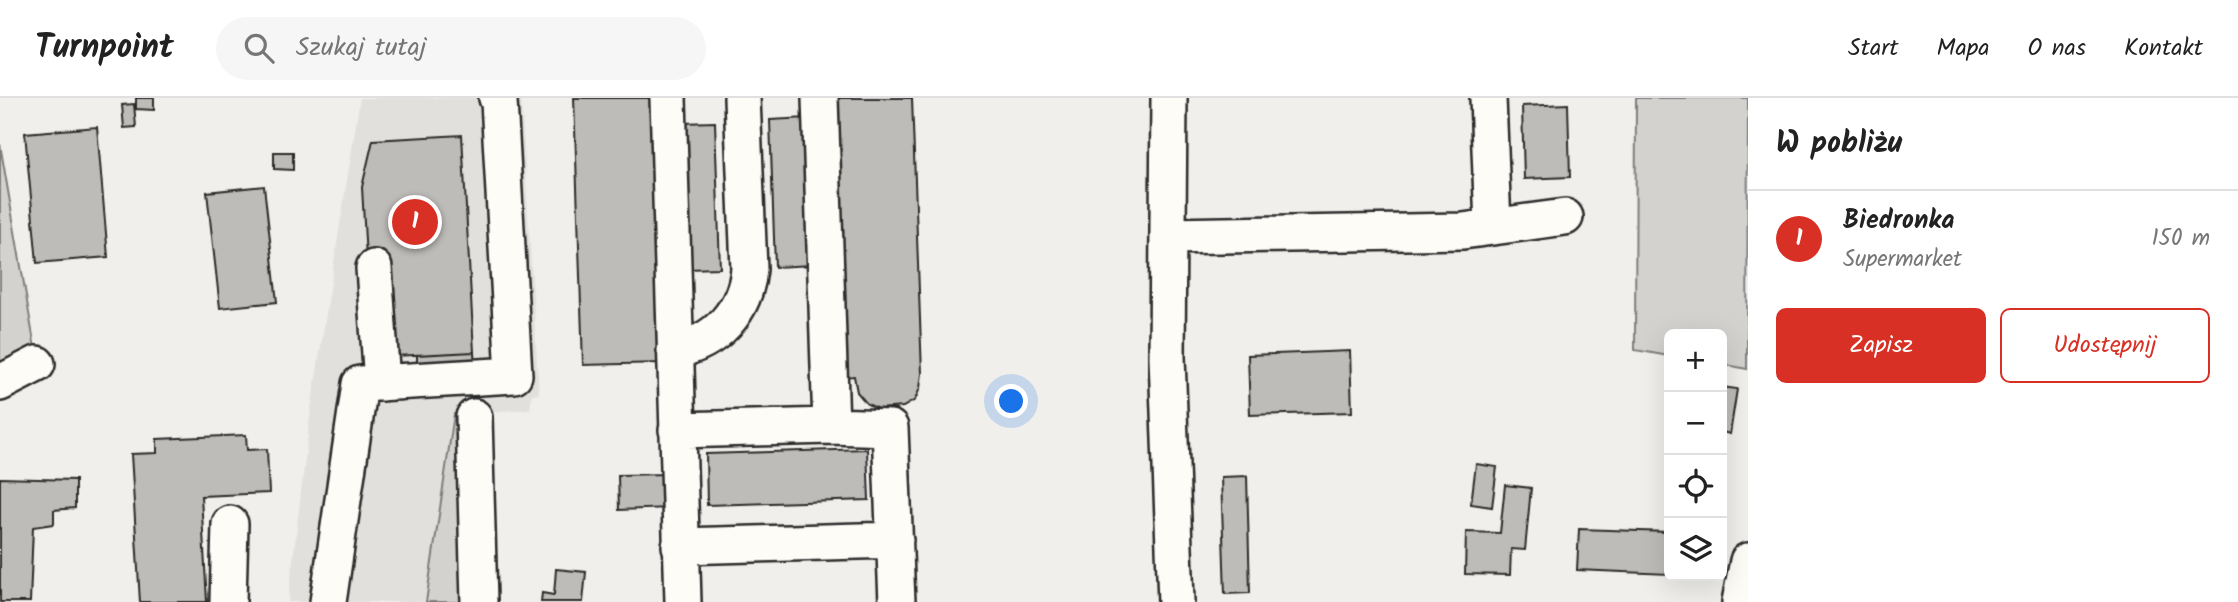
<!DOCTYPE html>
<html lang="pl">
<meta charset="utf-8">
<style>
body{margin:0;font-family:Kalam,sans-serif;background:#f6f6f6;color:#222}
.controls{position:absolute;right:21px;bottom:21px;display:grid;overflow:hidden;border-radius:10px;box-shadow:0 7px 28px #0002}
.controls button{width:63px;height:63px;display:grid;place-items:center;padding:0;border:0;border-bottom:2px solid #e0e0e0;background:#fff;color:#222;font:35px sans-serif}
.you{position:absolute;left:1012px;top:304px;width:24px;height:24px;margin:-18px;border:5px solid #fff;border-radius:50%;background:#1a73e8;box-shadow:0 0 0 10px #1a73e833}
.badge{display:grid;place-items:center;width:46px;height:46px;border-radius:50%;background:#d93025;color:#fff;font-size:23px;font-weight:700}
.pin{position:absolute;translate:-50% -50%;border:4px solid #fff;box-shadow:0 2px 7px #0006}
.list{margin:0;padding:0;list-style:none}
h2{display:flex;justify-content:space-between;align-items:center;height:91px;margin:0;padding:0 28px;font-size:30px}
h2 small{font-size:23px;font-weight:400;color:#767676}
.list li{display:grid;grid-template-columns:46px 1fr auto;gap:21px;align-items:center;box-sizing:border-box;height:98px;padding:0 28px;border-top:2px solid #e0e0e0}
.list b{display:block;font-size:26px;white-space:nowrap}
.list p{margin:0;font-size:23px;white-space:nowrap;color:#767676}
.list em{font-size:23px;font-style:normal;color:#767676}
.actions{display:flex;gap:14px;padding:21px 28px}
.actions a{flex:1;padding:16px 0;border:2px solid #d93025;border-radius:10px;text-align:center;font-size:24px;color:#d93025}
.actions .main{background:#d93025;color:#fff}
.icon{flex:none;width:38px;height:38px;fill:none;stroke:currentColor;stroke-width:2;stroke-linecap:round;stroke-linejoin:round}
.map{position:relative;flex:none;width:1748px;height:504px;overflow:hidden}
header{display:flex;align-items:center;gap:42px;box-sizing:border-box;height:98px;padding:0 35px;background:#fff;border-bottom:2px solid #e0e0e0}
header strong{font-size:33px}
nav{display:flex;gap:38px;margin-inline-start:auto;font-size:24px}
.search{width:490px;height:63px;background:#f6f6f6;display:flex;align-items:center;gap:18px;box-sizing:border-box;padding:0 24px;border-radius:38px;color:#767676;font-size:26px}
main{display:flex}
aside{flex:1;background:#fff}
.map>svg:first-child{display:block}
.built{fill:#e1e0dc}
.green{fill:#d3d2cf;stroke:#7f7e7d;stroke-width:2}
.building{fill:#bdbcb8;stroke:#2b2b2b;stroke-width:2}
.lines{fill:none;stroke-linecap:round;stroke-linejoin:round}
.minor-casing{stroke:#2b2b2b;stroke-width:40}
.minor{stroke:#fdfcf7;stroke-width:35}
</style>
<header>
<strong>Turnpoint</strong>
<div class="search"><svg class="icon" aria-label="search" viewBox="0 0 24 24"><circle cx="10" cy="10" r="6"/><path d="M15 15l6 6"/></svg>Szukaj tutaj</div>
<nav><a>Start</a><a>Mapa</a><a>O nas</a><a>Kontakt</a></nav>
</header>
<main>
<div class="map">
<svg width="1748" height="504" viewBox="0 0 1748 504">
<rect width="100%" height="100%" fill="#f0efeb"/>
<filter id="ink" filterUnits="userSpaceOnUse"><feTurbulence type="fractalNoise" baseFrequency=".0143" numOctaves="2"/><feDisplacementMap in="SourceGraphic" scale="14" xChannelSelector="R" yChannelSelector="G"/><feConvolveMatrix kernelMatrix="1 2 1 2 8 2 1 2 1" color-interpolation-filters="sRGB"/></filter>
<g filter="url(#ink)">
<path class="built" d="M360 0H521L539 296H532L530 311 454 316 426 504H288L311 311Z"/>
<path class="green" d="M1636 0H1748L1747 271 1722 266V236H1669V258L1635 252Z
M0 46 36 256 0 264Z
M454 316H457L465 504H426Z"/>
<path class="building" d="M136 0H154V12L136 11Z
M574 0H654L663 265 583 267Z
M835 0H912L922 276 920 290 915 302 903 309 879 311 867 306 857 294 854 278 845 279Z
M134 6 136 29 124 30 122 7Z
M1568 6 1570 79 1524 81 1522 8Z
M808 20 813 167 775 169 770 22Z
M715 24 720 170 686 171 681 25Z
M97 29 108 159 37 165 25 35Z
M462 37 474 254 394 258 388 160 366 161 362 89 373 42Z
M274 54H293V72L274 71Z
M264 88 277 204 220 210 207 94Z
M1350 253 1352 314 1250 317 1248 257Z
M474 254 475 270 417 272V257Z
M1722 289 1737 291 1730 336 1722 334Z
M246 337 247 352 267 351 269 395 201 398 207 504H140L131 356 157 355V341Z
M867 351 869 402 707 407 706 356Z
M1476 366 1497 369 1492 409 1471 406Z
M668 376 669 410 619 412 618 377Z
M1247 378 1250 495 1225 496 1221 379Z
M0 380 75 382V410L54 412V426L33 429 30 504H0Z
M1505 387 1531 390 1525 452 1511 451 1510 477 1465 476 1466 434 1500 435Z
M1579 431 1669 434V476L1577 472Z
M556 471 586 474 583 504H541L542 495 554 497Z"/>
<g class="lines">
<g class="minor-casing">
<path id="minor" d="M668 0 683 504
M820 0 831 328 890 330 897 504
M1169 0 1167 259 1176 504
M1488 0 1493 128
M1168 138 1463 133 1565 119
M374 170 382 285
M675 252C716 245 745 213 749 171L742 0
M0 285 37 266
M474 319 479 504
M677 332 831 328
M680 448 895 442
M228 504 230 426
M328 504 360 286 514 277 499 3 497 0
M1740 504 1748 463"/>
</g>
<use href="#minor" class="minor"/>
</g>
</g>
</svg>
<div class="controls">
<button>+</button>
<button>−</button>
<button><svg class="icon" aria-label="locate" viewBox="0 0 24 24"><circle cx="12" cy="12" r="6"/><path d="M12 2v4M12 18v4M2 12h4M18 12h4"/></svg></button>
<button><svg class="icon" aria-label="layers" viewBox="0 0 24 24"><path d="M12 4l9 5-9 5-9-5zM3 14l9 5 9-5"/></svg></button>
</div>
<div class="you"></div>
<div class="pin badge" style="left:415px;top:124px">1</div>
</div>
<aside>
<h2>W pobliżu<small></small></h2>
<ul class="list">
<li><span class="badge">1</span><div><b>Biedronka</b><p>Supermarket</p></div><em>150 m</em></li>
</ul>
<div class="actions"><a class="main">Zapisz</a><a>Udostępnij</a></div>
</aside>
</main>
